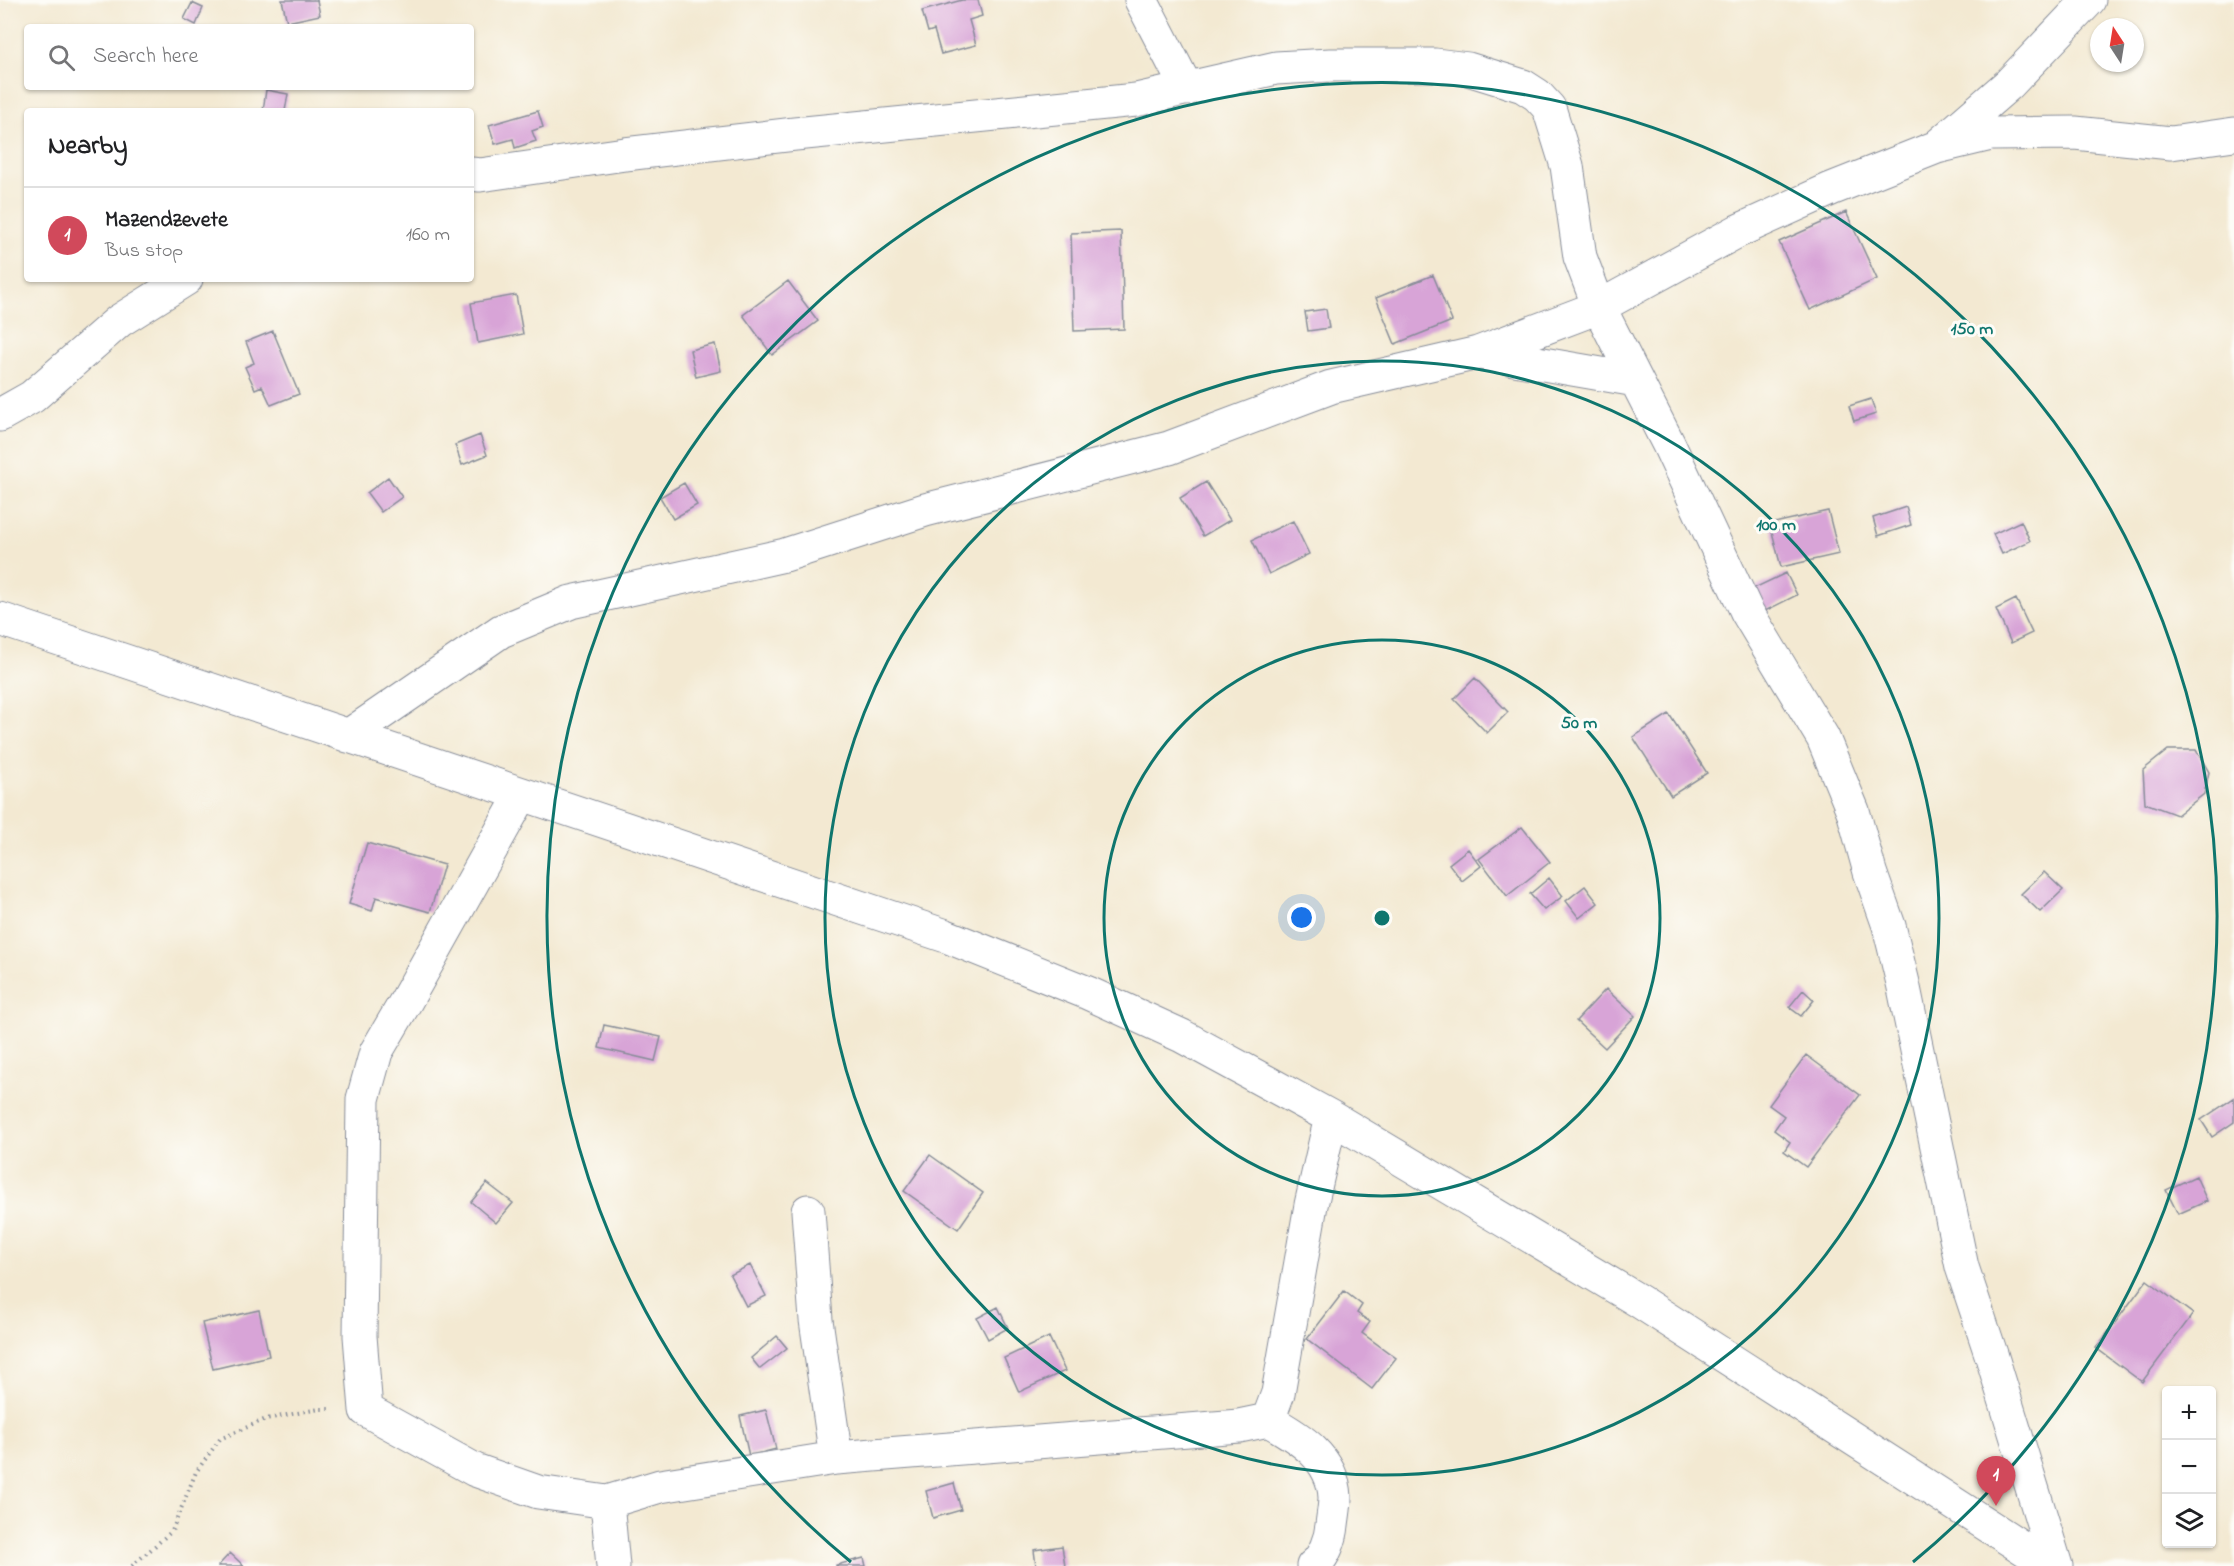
<!DOCTYPE html>
<meta charset="utf-8">
<style>
body{margin:0;font-family:"Indie Flower",sans-serif;background:#f6f6f6;color:#202124}
.controls{position:absolute;right:18px;bottom:18px;display:grid;overflow:hidden;border-radius:6px;box-shadow:0 2px 4px #0004}
.controls button{width:54px;height:54px;display:grid;place-items:center;padding:0;border:0;border-bottom:2px solid #e0e0e0;background:#fff;color:#202124;font:30px sans-serif}
.compass{position:absolute;left:2090px;top:18px;width:54px;height:54px;border-radius:50%;background:#fff;box-shadow:0 2px 4px #0004;rotate:348deg}
.you{position:absolute;left:1302px;top:918px;width:21px;height:21px;margin:-15px;border:4px solid #fff;border-radius:50%;background:#1a73e8;box-shadow:0 0 0 9px #1a73e833}
.badge{display:grid;place-items:center;width:39px;height:39px;border-radius:50%;background:#d1495b;color:#fff;font-size:20px;font-weight:700}
.pin{position:absolute;translate:-50% -50px;filter:drop-shadow(0 2px 3px #0008)}
.pin::after{content:'';position:absolute;top:32px;width:21px;height:18px;background:inherit;clip-path:polygon(0 0,100% 0,50% 100%)}
.list{margin:0;padding:0;list-style:none}
h2{display:flex;justify-content:space-between;align-items:center;height:78px;margin:0;padding:0 24px;font-size:26px}
h2 small{font-size:20px;font-weight:400;color:#757577}
.list li{display:grid;grid-template-columns:39px 1fr auto;gap:18px;align-items:center;box-sizing:border-box;height:96px;padding:0 24px;border-top:2px solid #e0e0e0}
.list b{display:block;font-size:22px;white-space:nowrap}
.list p{margin:0;font-size:20px;white-space:nowrap;color:#757577}
.list em{font-size:20px;font-style:normal;color:#757577}
.icon{flex:none;width:33px;height:33px;fill:none;stroke:currentColor;stroke-width:2;stroke-linecap:round;stroke-linejoin:round}
.map{position:relative;flex:none;width:2234px;height:1566px;overflow:hidden}
.search{position:absolute;background:#fff;box-shadow:0 2px 4px #0004;left:24px;top:24px;width:450px;height:66px;display:flex;align-items:center;gap:15px;box-sizing:border-box;padding:0 21px;border-radius:6px;color:#757577;font-size:22px}
.panel{position:absolute;background:#fff;box-shadow:0 2px 4px #0004;left:24px;top:108px;width:450px;height:174px;border-radius:6px}
.map>svg:first-child{display:block}
.building{fill:#d8a4d7}
.lines{fill:none;stroke-linecap:round;stroke-linejoin:round}
.minor-casing{stroke:#878c98;stroke-width:35}
.path{stroke:#878c98;stroke-width:4;stroke-dasharray:1.5 4.5;stroke-linecap:butt}
.minor{stroke:#fff;stroke-width:33}
.ring{fill:none;stroke:#0f766e;stroke-width:3}
.centre{fill:#0f766e;stroke:#fdfcf7;stroke-width:3}
.ring-label{font-size:18px;text-anchor:middle;font-weight:bold;fill:#0f766e;stroke:#fdfcf7;stroke-width:6;stroke-linejoin:round;paint-order:stroke}
</style>
<div class="map">
<svg width="2234" height="1566" viewBox="0 0 2234 1566">
<rect width="100%" height="100%" fill="#fdfcf7"/>
<filter id="ink" filterUnits="userSpaceOnUse"><feTurbulence type="fractalNoise" baseFrequency=".0167" numOctaves="2"/><feDisplacementMap in="SourceGraphic" scale="12" xChannelSelector="R" yChannelSelector="G"/><feConvolveMatrix kernelMatrix="1 2 1 2 8 2 1 2 1" color-interpolation-filters="sRGB"/></filter>
<filter id="wash" filterUnits="userSpaceOnUse"><feTurbulence type="fractalNoise" baseFrequency=".008" numOctaves="4" result="noise"/><feDisplacementMap in="SourceGraphic" scale="24" xChannelSelector="R" yChannelSelector="G"/><feGaussianBlur stdDeviation="1.35" result="paint"/><feColorMatrix in="noise" values="0 0 0 0 0 0 0 0 0 0 0 0 0 0 0 0 0 1.4 0 .05"/><feComposite in="paint" operator="in"/></filter>
<g filter="url(#wash)">
<rect width="100%" height="100%" fill="#f3e9d2"/>
<g id="blocks">
<path class="building" d="M282 0H317L320 15 287 22Z
M962 0H978L982 16 969 20 976 45 941 54 934 30 928 32 922 11Z
M192 3 203 8 196 25 184 19Z
M266 90 288 94 285 111H263Z
M538 111 543 127 532 131 536 141 515 148 513 139 495 144 489 125Z
M1846 212 1877 279 1810 310 1779 242Z
M1121 231 1124 329 1074 331 1071 233Z
M1433 275 1452 321 1395 344 1376 298Z
M788 281 818 321 772 355 743 315Z
M516 295 523 334 478 343 471 303Z
M1326 309 1329 328 1308 331 1305 312Z
M273 331 299 394 271 405 262 386 255 389 245 367 254 363 246 342Z
M715 344 721 371 696 377 690 350Z
M1871 399 1876 414 1854 421 1849 406Z
M480 435 487 455 462 465 455 445Z
M388 477 402 497 381 512 367 493Z
M1206 482 1230 520 1203 536 1180 498Z
M684 483 697 505 673 519 660 497Z
M1906 507 1911 525 1878 536 1873 518Z
M1828 511 1839 554 1781 567 1770 524Z
M1293 521 1309 554 1269 574 1252 540Z
M2021 521 2030 541 2002 554 1993 534Z
M1786 573 1797 595 1761 613 1750 590Z
M2016 599 2032 633 2011 643 1996 609Z
M1475 678 1508 712 1487 733 1454 699Z
M1669 714 1707 773 1671 796 1633 737Z
M2168 750H2196L2209 772 2204 794 2177 815 2145 803 2143 770Z
M1522 827 1550 862 1507 896 1479 859Z
M367 843 444 865 430 912 376 897 372 911 349 904Z
M1468 849 1481 866 1462 881 1449 864Z
M2044 872 2063 890 2040 912 2021 894Z
M1549 878 1563 896 1544 910 1530 894Z
M1585 886 1598 903 1579 918 1566 901Z
M1606 989 1635 1016 1605 1048 1576 1021Z
M1803 990 1814 1000 1801 1016 1789 1007Z
M604 1025 661 1037 655 1061 599 1048Z
M1806 1055 1860 1095 1806 1167 1784 1151 1790 1142 1774 1130 1784 1116 1769 1105Z
M2234 1098V1122L2212 1137 2201 1120Z
M930 1155 983 1193 958 1229 904 1191Z
M2196 1176 2207 1201 2178 1214 2166 1190Z
M487 1183 513 1203 496 1223 471 1202Z
M750 1265 766 1296 746 1306 730 1275Z
M2147 1280 2193 1314 2142 1382 2096 1348Z
M1344 1291 1362 1305 1357 1313 1370 1322 1362 1333 1396 1358 1372 1389 1307 1339Z
M998 1307 1008 1328 988 1339 977 1318Z
M259 1310 269 1356 213 1369 202 1323Z
M777 1336 787 1348 760 1369 751 1358Z
M1049 1337 1065 1371 1019 1392 1004 1358Z
M766 1410 776 1449 749 1456 740 1416Z
M954 1483 961 1510 933 1518 926 1491Z
M1062 1546 1065 1566H1036L1034 1550Z
M230 1553 244 1566H218Z
M864 1558 866 1566H836V1565Z"/>
</g>
</g>
<g filter="url(#ink)">
<use href="#blocks" fill-opacity="0" stroke="#878c98" stroke-width="1.5"/>
<g class="lines">
<g class="minor-casing">
<path id="minor" d="M1141 0 1187 89
M1940 144 2009 84 2089 0
M471 174 480 175 625 154 795 134 1136 100 1276 68 1330 65H1435L1468 69 1523 86 1537 95 1549 108 1567 166 1580 257 1599 307 1636 380
M1480 353 1636 380 1669 445 1747 612 1823 738 1853 811 1870 872 1889 926 1903 983 1962 1267 1992 1357 2056 1566
M0 415 32 397 119 321 186 279
M0 619 946 936 1088 993 1182 1036 1331 1117 1639 1301 2051 1566
M348 736 501 631 571 602 785 555 925 510 1169 448 1331 387 1478 353 1599 307 1738 231 1831 189 1937 147 1991 134 2075 133 2171 143 2234 134
M522 794 406 1001 376 1052 363 1099 360 1336 366 1410 475 1470 538 1492 607 1502 660 1486 836 1458 1239 1426 1268 1420 1278 1393 1311 1205 1331 1117
M808 1211 816 1320 836 1458
M1268 1420C1299 1437 1333 1458 1335 1497 1335 1506 1333 1516 1332 1525 1331 1538 1324 1558 1313 1566
M607 1502 613 1566"/>
</g>
<path class="path" d="M132 1566 172 1531 196 1472 220 1439 266 1419 319 1409H329"/>
<use href="#minor" class="minor"/>
</g>
</g>
<g class="ring">
<circle cx="1382" cy="918" r="278"/>
<circle cx="1382" cy="918" r="557"/>
<path d="M851 1562A835 835 0 1 1 1913 1562"/>
</g>
<circle cx="1382" cy="918" r="9" class="centre"/>
<g class="ring-label">
<text x="1972" y="334">150 m</text>
<text x="1776" y="530">100 m</text>
<text x="1579" y="728">50 m</text>
</g>
</svg>
<div class="controls">
<button>+</button>
<button>−</button>
<button><svg class="icon" aria-label="layers" viewBox="0 0 24 24"><path d="M12 4l9 5-9 5-9-5zM3 14l9 5 9-5"/></svg></button>
</div>
<svg class="compass" viewBox="-18 -18 36 36"><path d="M0-13l5 13h-10z" fill="#e53935"/><path d="M0 13l5-13h-10z" fill="#757577"/></svg>
<div class="you"></div>
<div class="pin badge" style="left:1996px;top:1506px">1</div>
<div class="search"><svg class="icon" aria-label="search" viewBox="0 0 24 24"><circle cx="10" cy="10" r="6"/><path d="M15 15l6 6"/></svg>Search here</div>
<section class="panel">
<h2>Nearby<small></small></h2>
<ul class="list">
<li><span class="badge">1</span><div><b>Mazendzevete</b><p>Bus stop</p></div><em>160 m</em></li>
</ul>
</section>
</div>
